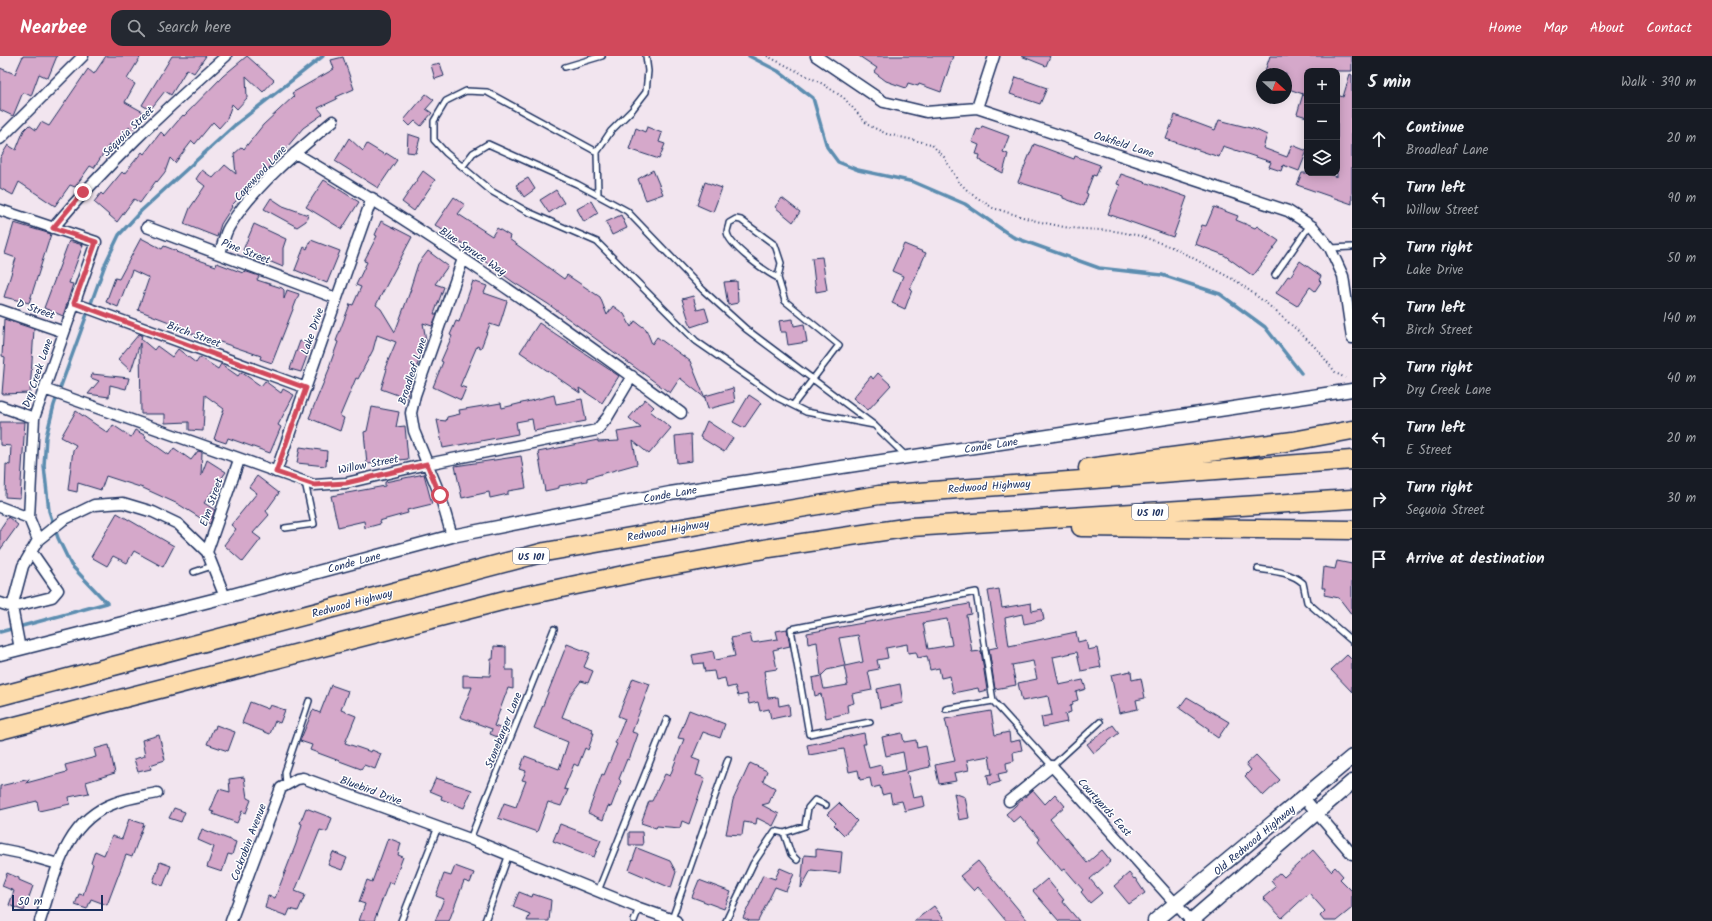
<!DOCTYPE html>
<meta charset="utf-8">
<style>
body{margin:0;font-family:Kalam,sans-serif;background:#242831;color:#f1f3f6}
.controls{position:absolute;right:12px;top:12px;display:grid;overflow:hidden;border-radius:8px;box-shadow:0 2px 10px #0003}
.controls button{width:36px;height:36px;display:grid;place-items:center;padding:0;border:0;border-bottom:1px solid #363941;background:#171b24;color:#f1f3f6;font:20px sans-serif}
.compass{position:absolute;left:1256px;top:12px;width:36px;height:36px;border-radius:50%;background:#171b24;box-shadow:0 2px 10px #0003;rotate:111deg}
.scale{position:absolute;left:12px;bottom:10px;width:91px;box-sizing:border-box;padding-left:4px;border:2px solid #1b2f5e;border-top:0;font-size:11px;line-height:14px;white-space:nowrap;color:#1b2f5e;-webkit-text-stroke:3px #fff;paint-order:stroke}
.stop{position:absolute;width:12px;height:12px;margin:-9px;border:3px solid #d1495b;border-radius:50%;background:#fff}
.stop.end{background:#d1495b;border-color:#fff;box-shadow:0 1px 4px #0008}
.list{margin:0;padding:0;list-style:none}
h2{display:flex;justify-content:space-between;align-items:center;height:52px;margin:0;padding:0 16px;font-size:17px}
h2 small{font-size:13px;font-weight:400;color:#9ea1a6}
.list li{display:grid;grid-template-columns:26px 1fr auto;gap:12px;align-items:center;box-sizing:border-box;height:60px;padding:0 16px;border-top:1px solid #363941}
.list b{display:block;font-size:15px;white-space:nowrap}
.list p{margin:0;font-size:13px;white-space:nowrap;color:#9ea1a6}
.list em{font-size:13px;font-style:normal;color:#9ea1a6}
.icon{flex:none;width:22px;height:22px;fill:none;stroke:currentColor;stroke-width:2;stroke-linecap:round;stroke-linejoin:round}
.map{position:relative;flex:none;width:1352px;height:865px;overflow:hidden}
header{display:flex;align-items:center;gap:24px;box-sizing:border-box;height:56px;padding:0 20px;background:#d1495b;color:#fff}
header strong{font-size:19px}
nav{display:flex;gap:22px;margin-inline-start:auto;font-size:14px}
.search{width:280px;height:36px;background:#242831;display:flex;align-items:center;gap:10px;box-sizing:border-box;padding:0 14px;border-radius:12px;color:#9ea1a6;font-size:15px}
main{display:flex}
aside{flex:1;background:#171b24}
.map>svg:first-child{display:block}
.lines{fill:none;stroke-linecap:round;stroke-linejoin:round}
.stream{stroke:#5b8db0;stroke-width:3.5}
.building{fill:#d5a8ca;stroke:#1b2f5e;fill-rule:evenodd}
.service-casing{stroke:#1b2f5e;stroke-width:8}
.minor-casing{stroke:#1b2f5e;stroke-width:13}
.tertiary-casing{stroke:#1b2f5e;stroke-width:15}
.secondary-casing{stroke:#1b2f5e;stroke-width:17}
.motorway-casing{stroke:#1b2f5e;stroke-width:21}
.path{stroke:#1b2f5e;stroke-width:2;stroke-dasharray:1 3;stroke-linecap:butt}
.service{stroke:#fff;stroke-width:5}
.minor{stroke:#fff;stroke-width:10}
.tertiary{stroke:#fff;stroke-width:12}
.secondary{stroke:#fff;stroke-width:14}
.motorway{stroke:#fddcac;stroke-width:18}
.route{stroke:#d1495b;stroke-width:5}
.labels{text-anchor:middle;stroke-width:3;stroke-linejoin:round;paint-order:stroke}
.shield{fill:#fff;stroke:#5f6d8e;stroke-width:1}
.shield-label{font-size:10px;font-weight:bold;fill:#1b2f5e}
.street-label{font-size:11px;fill:#1b2f5e;stroke:#fff}
</style>
<header>
<strong>Nearbee</strong>
<div class="search"><svg class="icon" aria-label="search" viewBox="0 0 24 24"><circle cx="10" cy="10" r="6"/><path d="M15 15l6 6"/></svg>Search here</div>
<nav><a>Home</a><a>Map</a><a>About</a><a>Contact</a></nav>
</header>
<main>
<div class="map">
<svg width="1352" height="865" viewBox="0 0 1352 865">
<rect width="100%" height="100%" fill="#f2e5ef"/>
<filter id="ink" filterUnits="userSpaceOnUse"><feTurbulence type="fractalNoise" baseFrequency=".025" numOctaves="2"/><feDisplacementMap in="SourceGraphic" scale="8" xChannelSelector="R" yChannelSelector="G"/><feConvolveMatrix kernelMatrix="1 2 1 2 8 2 1 2 1" color-interpolation-filters="sRGB"/></filter>
<g filter="url(#ink)">
<g class="lines">
<path class="stream" d="M749 0 778 15 813 42 827 91 838 106 858 114 914 126 965 148 1013 181 1099 212 1162 219 1220 238 1265 271 1301 317
M0 576 107 547 71 509 58 482 49 455 44 410 46 381 54 349 106 206 119 179 141 155 235 69 323 0"/>
</g>
<path class="building" d="M23 0H57L48 22 39 18 31 40 23 36 13 60 0 54V12L15 18Z
M106 0H141L127 23 135 28 125 46 145 57 133 74 129 71 114 93 109 89 94 112 90 110 75 131 70 129 55 150 19 126 13 139 0 132V102L8 89 16 94 24 74 29 69 36 74 41 66 49 70 88 13 94 18Z
M172 0H206L194 17 187 13 171 39 165 35 150 54 142 49Z
M247 0 274 24 263 36 246 20 247 42 237 53 232 48 227 63 219 72 213 66 195 88 192 85 175 107 170 102 165 116 157 126 156 125 140 147 134 143 117 166 94 146 101 137 103 139 122 116 124 118 142 96 144 98 161 76 165 80 183 59 184 60 223 20Z
M859 0H953L941 36 919 28 918 30 908 27 906 32 886 25 874 16 877 12Z
M1021 0H1050L1046 10Z
M1270 0H1352V15H1307V61L1297 58 1303 38 1286 32V18H1264Z
M343 1 354 33 336 41 337 43 318 52 323 58 303 72 272 109 231 150 232 151 221 168 217 181 184 168 190 152 205 130 196 123 202 114 213 122 225 109 236 118 234 98 242 91 244 93 263 69 294 40 292 37 334 13 331 4Z
M440 7 444 20 435 23 431 9Z
M1350 18 1352 19V148L1297 129 1302 117H1325L1337 121V39L1343 41Z
M1016 21 1047 32 1040 48 1010 38Z
M426 38 434 44 426 53 432 57 421 70 415 65 410 70 404 64Z
M1175 59 1215 74 1219 64 1254 73 1267 79 1263 92 1287 101 1292 89 1307 95 1299 115 1283 109 1281 115 1269 111 1271 106 1223 90 1219 101 1166 83Z
M982 70 1009 80 1003 96 1008 98 1003 117 982 106V105L979 103 980 99 976 98 979 89 972 86 977 73 980 74Z
M647 71 662 77 659 86 665 88 659 103 629 93 636 72 645 76Z
M408 78 420 82 416 97 407 96Z
M349 82 363 95 367 88 385 99 386 97 397 104 378 132 335 105Z
M1034 88 1074 103 1075 100 1100 109 1096 120 1093 119 1086 137 1088 138 1084 150 1063 142V140L1018 126Z
M653 114 663 138 646 144 638 123Z
M423 115 435 124 414 155 402 146Z
M1121 118 1187 141 1173 181 1108 158 1116 138 1120 129 1117 128Z
M528 122 535 133 524 141 516 129Z
M324 124 359 146 342 173 306 151Z
M705 126 722 132 713 156 697 149Z
M556 134 564 147 549 157 540 144Z
M454 141 465 149 458 158 492 180 497 172 510 180 509 183 564 223 567 219 600 241 607 259 613 250 624 258 631 271 635 265 646 273 652 288 657 281 690 305 705 342V340L733 332 735 346 708 353 705 342 680 322 670 337 548 248 513 226 483 204 485 203 435 169Z
M271 142 283 150 308 159 306 165 297 171 264 153Z
M782 142 800 156 793 166 775 151Z
M591 145 598 157 584 166 577 153Z
M1214 151 1238 160 1236 164 1255 172 1257 170 1279 185 1253 220 1224 199 1195 188 1202 169 1206 170Z
M621 159 627 172 612 179 606 166Z
M381 165 412 181 376 249 381 253 395 276 411 233H410L418 208 428 195 448 210 435 228 444 231 434 258H437L432 270 423 267 426 284 406 342 381 333 387 313 385 312 396 286 377 279 373 294 358 323 356 322 340 360 344 362 340 375 309 362 330 311H329L338 286 336 285 350 248 353 249 361 231 356 229 367 206 364 205 377 180 375 179Z
M14 167 51 178 29 247 4 241 16 202 5 198Z
M254 168 286 183 283 192V211L264 203 265 201 243 194Z
M141 182 162 193 164 190 177 195 176 196 216 210 217 207 243 217 244 215 259 220 257 224 282 232 284 234V243L287 234 299 238 272 307 260 303 261 300 220 286 219 287 176 272 177 269 138 254 149 222 132 214 118 251 106 246 115 222 119 223Z
M311 184 340 195 327 227 295 214 304 191 307 193Z
M69 185 83 189 69 227 73 228 63 260 44 252Z
M904 188 926 197 910 233 912 234 905 253 892 247 903 220 892 215Z
M822 201 827 234 816 236 812 202Z
M1300 205 1321 220 1319 224 1321 226 1315 235 1310 231 1297 250 1276 237 1288 220 1290 221Z
M473 225 487 230 484 237 507 245 499 271 490 268 481 292 477 290 460 330 466 332 461 344 433 331 443 306 441 305 452 280 450 279 456 265 459 266Z
M737 225 738 247 728 249 724 226Z
M693 240 697 254 705 252 709 265 691 271 682 243Z
M4 263 34 273 30 337 2 338 5 301 2 300Z
M793 263 794 270 804 268 807 286 788 289 786 276H781L779 265Z
M539 267 619 320 602 347 579 332 580 337 520 296Z
M139 278 142 279 141 283 154 294 157 290 172 301 178 293 196 307 200 301 218 313 221 308 238 320 241 316 261 330 265 325 281 337 283 333 294 339 278 369 281 371 270 397 228 382 226 387 214 383 224 353 205 339 203 375 189 374V366L165 367V358H141L140 287 131 315 118 303Z
M300 285 311 289 301 316 290 313Z
M878 317 891 329 868 354 853 342 871 320 873 323Z
M92 318 111 320 129 322 126 333 110 329 109 341 88 338 99 325 91 322Z
M554 339 556 348 582 343 586 365 534 375 532 363 516 366 518 378 443 392 437 364 446 365 447 361 460 358 459 354 501 347 502 352Z
M749 339 761 347 744 372 733 366Z
M645 343 654 351 650 355 671 372 649 398 633 385 637 408 587 422V425L559 430V432L545 435 538 396 598 384V386L619 385 617 376 641 372 629 362Z
M372 351 399 356 396 371 405 370 408 403 367 408 364 376 367 375Z
M76 355 108 377 113 369 131 381 135 374 146 380 145 382 169 399 174 392 191 404 198 395 202 396 201 420 207 404 226 416 204 447 215 454 210 468 178 448 143 432 106 420 101 434 78 427 77 436 68 434 73 394 76 389 61 381Z
M707 365 733 382 724 396 700 381Z
M0 366H25L20 442 5 441 6 408 10 409 11 390 0 389Z
M691 378 692 405 677 407 675 380Z
M300 391 327 395 326 410 297 407Z
M521 400 526 432 508 435V438L490 442 489 436 462 442 455 410Z
M424 418 432 448 407 454 408 457 379 465 380 468 365 472 364 465 338 471 331 440 385 430V426Z
M257 420 279 437 266 455 269 459 253 477 261 483 243 506 224 489 236 473 231 469 257 437 249 431Z
M117 457 174 490 163 511 134 495 127 507 113 500 107 510 91 501Z
M8 461 18 469 0 494V473Z
M1337 505 1352 508V559L1339 542 1324 539 1325 532H1322L1324 511 1335 513Z
M999 533 1002 552 1031 547 1032 555 1042 553 1044 564 1024 568 1022 558 1005 562 1009 590 1076 576 1078 586 1086 584 1088 594 1097 592 1101 611 1081 615 1077 596 1053 601 1059 629 1083 624 1086 633 1076 636 1078 644 1072 646 1073 649 1070 650 1071 656 1065 658 1067 666 1043 671 1041 661 1052 659 1048 640 1022 645 1018 627 1037 623 1033 605 1012 609 1016 629 995 633 989 593 998 591 988 535Z
M969 548 971 558 966 559 972 596 981 595 987 634 979 636 978 632 953 637 950 620 941 622 939 612 930 614 927 600 918 602 916 596 908 597 907 588 886 592 888 602 877 604 879 613 868 615 872 634 852 638 854 647 847 649 848 657 826 662 821 638 815 640 812 622 821 620 817 586 808 588 807 577ZM947 563 952 589 928 593 923 567ZM858 579 863 606 845 610 839 582ZM844 610 848 629 824 633 821 620 827 614Z
M787 573 790 590 773 594 777 613 764 615 768 642 778 641 779 650 789 648 790 659 771 663 769 653 760 655 758 646 749 648 747 638 738 640 735 630 727 632 725 622 716 624 714 615 705 616 703 607 694 608 692 599 713 595 715 604 735 600 731 582 750 578 752 587 778 583 776 575Z
M567 588 590 597 584 611 593 615 588 627 581 625 571 638 562 661 593 673 592 677H594L588 694 585 692 578 710 574 708 564 733 568 734 561 750 548 746 537 776 498 762 504 747 516 751 526 725 522 724 526 715 520 713 525 700 559 713 568 686 534 672Z
M494 590 506 591V614H513V633L508 632 494 670 503 673 500 682 490 678 492 673 460 661 472 631H463V619L490 620 491 603H493Z
M1347 599 1352 604V636L1331 614Z
M1131 615 1132 624 1141 622 1145 642 1136 644 1138 653 1119 657 1111 619Z
M633 622 650 628 632 676 638 678 629 704 627 703 619 723 621 725 611 751 608 750 603 764 588 757 602 718 604 719 617 688 615 687 625 663 618 660Z
M900 628 903 647 880 652 877 633Z
M331 629 348 635 341 654 356 660 345 687 371 696 372 694 381 698 375 713 364 709 361 713 310 694 312 689 300 685 313 654 320 657Z
M1187 641 1229 666 1218 682 1208 675 1209 673 1179 652Z
M250 646 268 653 270 649 285 654 280 667 275 665 270 678 242 667Z
M689 654 725 668 720 682 703 676 692 702 700 705 696 719 705 722 689 768 682 765 680 772 657 770 656 772 641 767 649 745H652L665 718 670 720 684 683 678 682Z
M991 655 995 679 1009 676 1010 686 1020 684 1022 694 1013 696 1014 705 1006 707 1007 716 998 718 1000 726 989 729 987 719 992 718 989 700 967 704 969 714 954 717 956 725 939 728 935 709 955 705 945 663Z
M216 669 235 676 228 695 207 688 213 673H215Z
M1113 669 1119 677 1094 697 1087 688Z
M864 677 866 688H863L869 712 881 709 883 719 906 714 903 696 886 700 882 681 902 677 904 686 916 684 917 692 926 690 930 711 907 716 913 742 923 740 925 750 905 755 902 745 892 747 890 737 882 739 880 730 872 732 870 722 860 724 858 714 849 716 844 693 809 699 807 689Z
M159 679 165 704 150 709 151 713 138 716 134 703 145 700 142 684Z
M109 689 115 717 86 726 89 737 69 741 70 748 39 755 37 745 0 754V730L30 723 26 727 67 716 65 709 96 701 94 693Z
M1256 699 1280 724 1263 740 1245 720 1251 714 1246 708Z
M750 707 767 715 763 725 775 732 769 747 762 749 779 758 773 770 757 762 756 768 744 766 742 779 726 778 733 744Z
M244 721 247 742 251 744 246 757 242 755 237 767 213 758 214 756 210 755 219 733 230 736 229 723Z
M436 722 472 734 464 752 441 743 442 740 430 735Z
M1033 734 1045 748 1055 738 1065 750 1050 763 1087 807 1102 794 1111 805 1090 823 1102 837 1090 847 1081 836 1083 834 1065 813 1062 815 1038 786 1040 783 1020 760 1013 766 1006 758Z
M954 737 965 741 969 762 959 764Z
M839 747 857 765 844 779 834 769 836 767 827 758Z
M174 752 185 756 181 766 169 762Z
M306 752 332 762 327 776 320 774 295 835 305 839 298 855 290 853 287 860 265 852 268 840 275 842 296 788 302 768 300 767Z
M129 763 144 768 132 801 126 799 107 849 91 843 87 853 75 849 79 838 83 839 93 808 91 807 95 795 104 799 112 780 122 783Z
M560 768 601 784 594 801 553 785Z
M202 773 236 786 232 799 228 798 222 816 207 811 214 791 198 784Z
M629 776H642L643 789H629Z
M388 782 401 787 398 799 403 801 393 828 389 826 374 865H359L365 848 359 846 367 824 372 826Z
M637 792 670 805 676 816 671 832 629 814Z
M816 793 842 796 840 817 811 814 801 832 804 799 816 800Z
M1313 794 1331 815 1335 811 1343 820 1340 823 1352 835V852L1336 865H1324L1320 860 1325 855 1309 837 1282 862 1263 842 1276 831 1271 825 1280 817 1284 821Z
M333 796 347 802 342 814 328 809Z
M978 805 1028 865H1006L978 831 974 835 960 820Z
M160 806 171 810 163 830 153 826Z
M455 810 474 817 470 827 464 825 449 865H435L444 843 436 840 444 818 451 820Z
M780 812 794 818 786 835 775 831 758 865H750L743 862 763 819 775 823Z
M7 817 19 822V824L33 830 24 855 9 849 14 835 2 830Z
M1129 817 1134 823 1135 822 1145 837 1129 848 1114 830Z
M1047 823 1064 844 1062 845 1079 865H1059L1033 835Z
M699 824 731 836 724 853 692 841Z
M519 836 532 841 533 838 551 844 549 865H527L530 858 513 851Z
M934 850 945 865H914Z"/>
<g class="lines">
<g class="service-casing">
<path id="service" d="M565 11 602 0
M597 96 611 75 632 54 646 36 648 15 646 0
M463 110 473 97 488 88 577 128 627 155 703 234 746 273 874 369 906 400
M598 139 597 96 487 36 466 35 446 45 434 65V84L446 97 491 135 526 155 597 186 696 285 778 342 806 356 874 369
M1330 192 1352 191
M1275 219 1310 169
M778 222C766 216 728 189 727 176 727 173 729 170 729 167L736 163 741 164 775 189 781 207 778 222 785 245 839 289 793 349
M285 472 314 468 305 426
M1258 513C1273 515 1291 516 1303 527L1307 546 1352 585
M194 516 212 510
M993 645 1052 710 1100 666
M870 666 809 678 791 573 976 536 993 645 946 653
M286 729 285 716 309 645
M784 777 805 770 808 752 815 744 826 749
M470 783 554 573
M598 835 667 663
M672 863 728 703
M401 865 438 771
M485 865 509 798
M634 865 639 852
M726 865 753 808 775 775 784 777 791 798 797 804"/>
</g>
<g class="minor-casing">
<path id="minor" d="M816 0 884 46 926 56 977 52 1288 155 1313 171 1330 192 1343 220 1352 282
M977 52 994 0
M0 83 83 0
M295 97C429 175 556 265 681 357
M0 154 96 186 34 362 29 462 38 484
M147 171 336 242
M53 172C105 110 165 54 226 0
M220 197C223 189 224 179 229 171 252 132 298 94 333 65
M74 247 306 332
M0 254 64 276
M44 333 314 429 346 427 427 408 597 374 607 362 632 320
M0 350 34 362
M276 416 372 142
M0 451 29 462
M452 480 440 439 414 375 411 357 415 339 463 203
M207 496 239 404
M0 547 12 551 52 541 58 534 31 495
M20 593 12 551 23 510 38 484 63 464 94 449 123 447 153 456 178 468 207 496 225 541
M1304 742 1352 798
M1009 745 1052 710 1191 865
M0 793 20 797 58 808
M40 865C55 820 64 765 115 747 128 742 143 740 157 737
M231 865 281 732 297 723 303 722 470 783 639 852 676 865"/>
</g>
<g class="tertiary-casing">
<path id="tertiary" d="M0 598 225 541 452 480 670 437 1352 334"/>
</g>
<g class="secondary-casing">
<path id="secondary" d="M1155 865 1352 701
M1191 865 1352 726"/>
</g>
<g class="motorway-casing">
<path id="motorway" d="M1088 412 1293 385 1352 374
M1081 471 1352 474
M0 640 545 496 716 466 879 439 1352 404
M0 674 509 543 638 516 769 492 911 471 1352 443"/>
</g>
<path class="path" d="M767 0 823 28 844 42 868 69 887 78 931 88 944 101 958 125 970 137 993 152 1036 165 1069 172 1115 175 1141 180 1174 192 1238 226 1266 247 1296 273 1317 293 1336 317 1345 322"/>
<use href="#service" class="service"/>
<use href="#minor" class="minor"/>
<use href="#tertiary" class="tertiary"/>
<use href="#secondary" class="secondary"/>
<use href="#motorway" class="motorway"/>
</g>
</g>
<g class="lines" filter="url(#ink)">
<path class="route" d="M83 136 53 172 96 186 74 247 306 332 276 416 314 429 346 427 427 408 440 439"/>
</g>
<g class="labels">
<g class="shield">
<rect x="1132" y="448" width="36" height="16" rx="3"/>
<rect x="513" y="492" width="36" height="16" rx="3"/>
</g>
<g class="shield-label">
<text x="1150" y="460">US 101</text>
<text x="531" y="504">US 101</text>
</g>
<g class="street-label">
<text transform="translate(128 75) rotate(-44)" y="4">Sequoia Street</text>
<text transform="translate(1124 88) rotate(18)" y="4">Oakfield Lane</text>
<text transform="translate(260 117) rotate(-47)" y="4">Capewood Lane</text>
<text transform="translate(246 195) rotate(21)" y="4">Pine Street</text>
<text transform="translate(473 195) rotate(34)" y="4">Blue Spruce Way</text>
<text transform="translate(36 253) rotate(19)" y="4">D Street</text>
<text transform="translate(312 275) rotate(-71)" y="4">Lake Drive</text>
<text transform="translate(194 278) rotate(20)" y="4">Birch Street</text>
<text transform="translate(412 315) rotate(-72)" y="4">Broadleaf Lane</text>
<text transform="translate(37 317) rotate(-71)" y="4">Dry Creek Lane</text>
<text transform="translate(991 389) rotate(-9)" y="4">Conde Lane</text>
<text transform="translate(368 408) rotate(-11)" y="4">Willow Street</text>
<text transform="translate(989 430) rotate(-4)" y="4">Redwood Highway</text>
<text transform="translate(670 438) rotate(-10)" y="4">Conde Lane</text>
<text transform="translate(211 446) rotate(-71)" y="4">Elm Street</text>
<text transform="translate(668 474) rotate(-10)" y="4">Redwood Highway</text>
<text transform="translate(354 506) rotate(-15)" y="4">Conde Lane</text>
<text transform="translate(352 547) rotate(-15)" y="4">Redwood Highway</text>
<text transform="translate(503 674) rotate(-68)" y="4">Stonebarger Lane</text>
<text transform="translate(371 734) rotate(20)" y="4">Bluebird Drive</text>
<text transform="translate(1105 751) rotate(48)" y="4">Courtyards East</text>
<text transform="translate(1254 784) rotate(-40)" y="4">Old Redwood Highway</text>
<text transform="translate(248 786) rotate(-69)" y="4">Cockrobin Avenue</text>
</g>
</g>
</svg>
<div class="controls">
<button>+</button>
<button>−</button>
<button><svg class="icon" aria-label="layers" viewBox="0 0 24 24"><path d="M12 4l9 5-9 5-9-5zM3 14l9 5 9-5"/></svg></button>
</div>
<svg class="compass" viewBox="-18 -18 36 36"><path d="M0-13l5 13h-10z" fill="#e53935"/><path d="M0 13l5-13h-10z" fill="#9ea1a6"/></svg>
<div class="scale">50 m</div>
<div class="stop" style="left:440px;top:439px"></div>
<div class="stop end" style="left:83px;top:136px"></div>
</div>
<aside>
<h2>5 min<small>Walk · 390 m</small></h2>
<ul class="list">
<li><svg class="icon" aria-label="ahead" viewBox="0 0 24 24"><path d="M12 20V5M6 11l6-6 6 6"/></svg><div><b>Continue</b><p>Broadleaf Lane</p></div><em>20 m</em></li>
<li><svg class="icon" aria-label="left" viewBox="0 0 24 24"><path d="M17 20v-9H6M10 6l-5 5 5 5"/></svg><div><b>Turn left</b><p>Willow Street</p></div><em>90 m</em></li>
<li><svg class="icon" aria-label="right" viewBox="0 0 24 24"><path d="M7 20v-9h11M14 6l5 5-5 5"/></svg><div><b>Turn right</b><p>Lake Drive</p></div><em>50 m</em></li>
<li><svg class="icon" aria-label="left" viewBox="0 0 24 24"><path d="M17 20v-9H6M10 6l-5 5 5 5"/></svg><div><b>Turn left</b><p>Birch Street</p></div><em>140 m</em></li>
<li><svg class="icon" aria-label="right" viewBox="0 0 24 24"><path d="M7 20v-9h11M14 6l5 5-5 5"/></svg><div><b>Turn right</b><p>Dry Creek Lane</p></div><em>40 m</em></li>
<li><svg class="icon" aria-label="left" viewBox="0 0 24 24"><path d="M17 20v-9H6M10 6l-5 5 5 5"/></svg><div><b>Turn left</b><p>E Street</p></div><em>20 m</em></li>
<li><svg class="icon" aria-label="right" viewBox="0 0 24 24"><path d="M7 20v-9h11M14 6l5 5-5 5"/></svg><div><b>Turn right</b><p>Sequoia Street</p></div><em>30 m</em></li>
<li><svg class="icon" aria-label="arrive" viewBox="0 0 24 24"><path d="M6 21V4h12l-3 4 3 4H6"/></svg><div><b>Arrive at destination</b></div></li>
</ul>
</aside>
</main>
